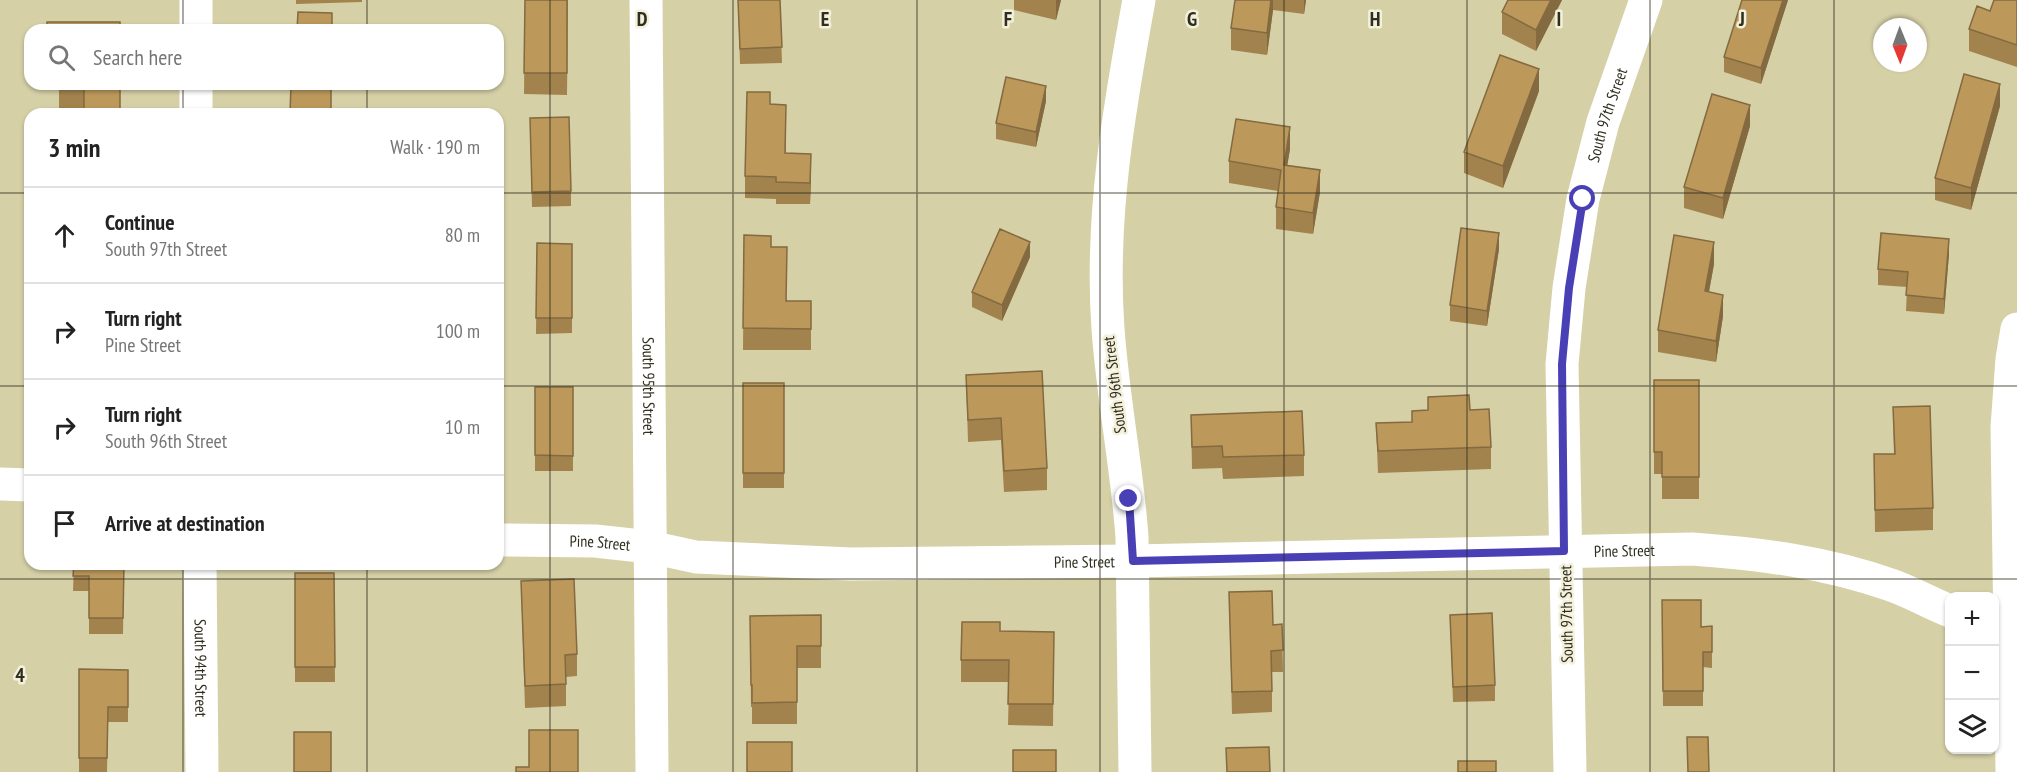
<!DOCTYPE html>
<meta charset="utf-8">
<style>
body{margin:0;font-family:"PT Sans Narrow",sans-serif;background:#f6f6f6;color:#222}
.controls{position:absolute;right:18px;bottom:18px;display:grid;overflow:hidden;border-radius:12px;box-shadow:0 2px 4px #0004}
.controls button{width:54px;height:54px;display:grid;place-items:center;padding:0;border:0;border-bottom:2px solid #e0e0e0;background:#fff;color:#222;font:30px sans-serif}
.compass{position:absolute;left:1873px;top:18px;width:54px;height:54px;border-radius:50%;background:#fff;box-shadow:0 2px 4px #0004;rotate:179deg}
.stop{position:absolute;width:18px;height:18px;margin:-14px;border:4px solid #4a40b6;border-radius:50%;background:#fff}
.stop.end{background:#4a40b6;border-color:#fff;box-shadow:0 2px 6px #0008}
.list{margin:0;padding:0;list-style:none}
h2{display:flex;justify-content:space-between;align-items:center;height:78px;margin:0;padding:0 24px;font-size:26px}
h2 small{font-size:20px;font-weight:400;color:#767676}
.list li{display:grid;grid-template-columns:39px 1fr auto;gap:18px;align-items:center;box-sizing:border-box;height:96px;padding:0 24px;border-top:2px solid #e0e0e0}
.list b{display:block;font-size:22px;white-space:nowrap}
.list p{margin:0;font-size:20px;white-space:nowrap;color:#767676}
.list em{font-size:20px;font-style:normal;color:#767676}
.icon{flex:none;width:33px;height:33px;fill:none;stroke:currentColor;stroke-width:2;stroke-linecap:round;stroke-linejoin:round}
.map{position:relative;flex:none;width:2017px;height:772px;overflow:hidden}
.search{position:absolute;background:#fff;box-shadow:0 2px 4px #0004;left:24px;top:24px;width:480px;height:66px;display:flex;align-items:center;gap:15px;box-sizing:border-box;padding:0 21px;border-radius:18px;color:#767676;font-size:22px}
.panel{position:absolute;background:#fff;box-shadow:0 2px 4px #0004;left:24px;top:108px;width:480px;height:462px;border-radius:18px}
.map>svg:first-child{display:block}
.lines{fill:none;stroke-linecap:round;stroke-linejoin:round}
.street{stroke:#fff;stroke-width:33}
.wall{fill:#a2834e}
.shaded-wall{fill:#846a40}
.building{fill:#bc985b;stroke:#846a40;stroke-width:1.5}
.route{stroke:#4a40b6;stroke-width:8}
.grid{fill:none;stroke:#2f2d1d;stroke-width:1.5;stroke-opacity:0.55}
.labels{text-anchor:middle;stroke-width:5;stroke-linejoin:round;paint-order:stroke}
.street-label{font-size:16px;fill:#2f2d1d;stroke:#f3f0dc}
.grid-label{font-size:20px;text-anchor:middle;font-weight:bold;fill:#2f2d1d;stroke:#f3f0dc;stroke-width:5;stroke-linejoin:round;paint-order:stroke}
</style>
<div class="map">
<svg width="2017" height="772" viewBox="0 0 2017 772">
<rect width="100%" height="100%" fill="#d6d0a7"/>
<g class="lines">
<g class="street">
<path d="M196 0V30"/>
<path id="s1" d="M646 0 652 772"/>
<path d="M196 84V114"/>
<path d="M0 484 30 485"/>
<path id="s2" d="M498 540 595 541 650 547 696 557 851 564 1133 561 1692 549C1762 554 1825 562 1891 585 1911 592 1930 603 1950 611"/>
<path id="s3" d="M200 564 202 772"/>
<path d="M1135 772 1132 537C1127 467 1113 399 1108 329 1100 218 1119 109 1139 0"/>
<path id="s4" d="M1570 772 1562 364 1569 288 1583 199 1603 122 1646 0"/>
<path d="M2012 772 2007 427 2012 359 2017 329"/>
</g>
</g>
<path class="wall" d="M296 0H362V2L296 4Z
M525 0H568L567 95 524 94Z
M738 0H780L782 63 740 64Z
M1014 0H1061L1056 20 1014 10Z
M1235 0H1306L1304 14 1273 10 1267 55 1231 50V28Z
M1562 0 1536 51 1502 34V12Z
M1788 0 1761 84 1724 72V57Z
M2017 0V67L1969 51V29L1990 11Z
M59 84H120L84 109H59Z
M1539 91 1503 188 1464 173V152Z
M1046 101 1036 147 996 139V123Z
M770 104 786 127V153L811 176 810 204H776V199L745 198V176Z
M2000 106 1971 210 1935 200V178Z
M530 118 571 191V206L532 207Z
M1750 126 1723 219 1684 208V187Z
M1290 149 1287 165 1320 192 1313 234 1276 229V207L1278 191 1229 183V161Z
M744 235 771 247 787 301H811V350H743Z
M537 243 572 244V333L536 334Z
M1499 249 1487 326 1450 321V305Z
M1949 254 1944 314 1906 311 1907 287 1878 285V269Z
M1030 257 1002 321 972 307V292Z
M1714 264 1709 292 1723 316 1716 362 1658 352V330Z
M966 375 1047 468V490L1004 492 1001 440 968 442Z
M1654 380H1699V499H1662V474H1654Z
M743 383H784V488H743Z
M535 387H573V471H535Z
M1893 407 1933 508V530L1875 532 1874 454H1894Z
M1470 410 1491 447V469L1378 473 1376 423 1412 422V411Z
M1191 415 1304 455V476L1223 479 1222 468 1192 469Z
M74 564H124L123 634H89V591H73Z
M295 573H334L335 682H295Z
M521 581 577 654V676L566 677V706L525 708Z
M1229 592 1273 625 1282 624 1283 672H1272V712L1232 714Z
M1662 600 1701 627 1712 626V668L1703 667V706H1663Z
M821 615V668H797V724H752V707H751L750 616Z
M1450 615 1495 685V701L1453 702Z
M1000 631 1054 632 1053 726 1008 725 1009 682H961V660Z
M79 669 128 670V722H108L107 772H79Z"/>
<path class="shaded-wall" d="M1056 0H1061L1056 20Z
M1271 0H1273V10L1267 55V33Z
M1304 0H1306L1304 14Z
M1551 0H1562L1536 51V30Z
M1783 0H1788L1761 84V68Z
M1539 69V91L1503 188V166Z
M2000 84V106L1971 210V188Z
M1046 86V101L1036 147V132Z
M1750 105V126L1723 219V198Z
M1290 127V149L1284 186V165Z
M811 154V176L810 204V183Z
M1320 170V192L1313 234V213Z
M1499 233V249L1487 326V311Z
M1949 239V254L1944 314V299Z
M1030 242V257L1002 321V305Z
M1714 242V264L1705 313V291Z
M1723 295V316L1716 362V341Z"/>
<path class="building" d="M525 0H567V73H524Z
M738 0H780L782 47 740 49Z
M1235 0H1271L1267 33 1231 28Z
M1508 0H1551L1536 30 1502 12Z
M1742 0H1783L1761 68 1724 57Z
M1994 0H2017V45L1969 29 1977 6 1990 11Z
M298 12 332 13V30H297Z
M47 22H120V30H47Z
M1500 55 1539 69 1503 166 1464 152Z
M1964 74 2000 84 1971 188 1935 178Z
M1006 77 1046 86 1036 132 996 123Z
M59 84H120V114H84V88H59Z
M291 84H331V114H290Z
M747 92H770V104L786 105 785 153 811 154 810 183 776 182V177L745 176Z
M1712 94 1750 105 1723 198 1684 187Z
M569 117 571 191 532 192 530 118Z
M1236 119 1290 127 1284 165 1320 170 1313 213 1276 207 1281 170 1229 161Z
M1461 228 1499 233 1487 311 1450 305Z
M1000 229 1030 242 1002 305 972 292Z
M1881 233 1949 239 1944 299 1906 295 1908 272 1878 269Z
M744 235 771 236V247H787L786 301H811V329L743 328Z
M1674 235 1714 242 1705 291 1723 295 1716 341 1658 330Z
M537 243 572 244V318H536Z
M1042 371 1047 468 1004 471 1001 418 968 420 966 375Z
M1654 380H1699V477H1662V452H1654Z
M743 383H784V473H743Z
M535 387H573V456L535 455Z
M1469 395 1470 410 1489 409 1491 447 1378 451 1376 423 1412 422V411L1428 410V397Z
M1930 406 1933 508 1875 510 1874 454H1895L1893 407Z
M1302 411 1304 455 1223 457 1222 446 1192 447 1191 415Z
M74 564H124L123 618H89V576H73Z
M295 573H334L335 667H295Z
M574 579 577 654 565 655 566 684 525 686 521 581Z
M1272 591 1273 625 1282 624 1283 650 1271 651 1272 691 1232 692 1229 592Z
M1662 600H1701V627L1712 626V652H1703V691H1663Z
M1492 613 1495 685 1453 687 1450 615Z
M821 615V646H797V702L752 703V685H751L750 616Z
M962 622H1000V631L1054 632 1053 704H1008L1009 660H961Z
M79 669 128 670V707H108L107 758H79Z
M529 730H578V772H516V767H529Z
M294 732H331V772H294Z
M1687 737H1708L1709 772H1688Z
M747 742H792V772H747Z
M1269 747 1270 772H1227L1226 748Z
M1013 750H1056V772H1013Z
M1458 761H1496V772H1458Z"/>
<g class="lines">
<path class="route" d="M1129 499 1133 561 1564 551 1562 364 1569 288 1583 199"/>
</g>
<path class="grid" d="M183 0V30M367 0V30M550 0V772M733 0V772M917 0V772M1100 0V772M1284 0V772M1467 0V772M1650 0V772M1834 0V772M183 84V114M367 84V114M0 193H30M498 193H2017M0 386H30M498 386H2017M183 564V772M367 564V772M0 579H2017"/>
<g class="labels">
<g class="street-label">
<text dy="6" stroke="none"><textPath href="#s4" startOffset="662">South 97th Street</textPath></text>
<text transform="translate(1114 385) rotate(-97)" y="6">South 96th Street</text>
<text dy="6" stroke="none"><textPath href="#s1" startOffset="386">South 95th Street</textPath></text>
<text dy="6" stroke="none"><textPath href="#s2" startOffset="102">Pine Street</textPath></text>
<text dy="6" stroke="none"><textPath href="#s2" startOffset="1128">Pine Street</textPath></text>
<text dy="6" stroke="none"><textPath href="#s2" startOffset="588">Pine Street</textPath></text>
<text transform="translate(1566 614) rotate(-91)" y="6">South 97th Street</text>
<text dy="6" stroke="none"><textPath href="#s3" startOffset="104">South 94th Street</textPath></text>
</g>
</g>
<g class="grid-label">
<text x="642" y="26">D</text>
<text x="825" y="26">E</text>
<text x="1008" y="26">F</text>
<text x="1192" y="26">G</text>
<text x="1375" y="26">H</text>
<text x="1559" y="26">I</text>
<text x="1742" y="26">J</text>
<text x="20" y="682">4</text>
</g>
</svg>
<div class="controls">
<button>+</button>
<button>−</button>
<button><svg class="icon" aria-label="layers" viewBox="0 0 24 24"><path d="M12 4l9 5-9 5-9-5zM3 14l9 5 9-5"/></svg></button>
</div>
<svg class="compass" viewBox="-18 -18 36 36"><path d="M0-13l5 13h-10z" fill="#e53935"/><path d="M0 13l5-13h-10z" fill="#767676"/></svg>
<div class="stop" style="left:1583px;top:199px"></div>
<div class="stop end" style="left:1129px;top:499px"></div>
<div class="search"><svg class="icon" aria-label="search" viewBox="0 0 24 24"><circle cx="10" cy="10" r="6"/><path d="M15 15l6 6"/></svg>Search here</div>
<section class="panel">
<h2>3 min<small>Walk · 190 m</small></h2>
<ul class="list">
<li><svg class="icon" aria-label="ahead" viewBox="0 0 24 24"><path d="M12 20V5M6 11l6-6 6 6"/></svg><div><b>Continue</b><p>South 97th Street</p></div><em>80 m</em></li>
<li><svg class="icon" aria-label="right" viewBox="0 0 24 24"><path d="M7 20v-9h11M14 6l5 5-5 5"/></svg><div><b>Turn right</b><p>Pine Street</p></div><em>100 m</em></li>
<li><svg class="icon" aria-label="right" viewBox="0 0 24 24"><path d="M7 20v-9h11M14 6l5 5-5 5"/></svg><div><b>Turn right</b><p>South 96th Street</p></div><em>10 m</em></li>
<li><svg class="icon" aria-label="arrive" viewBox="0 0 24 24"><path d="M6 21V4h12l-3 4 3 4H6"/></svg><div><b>Arrive at destination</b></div></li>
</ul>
</section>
</div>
